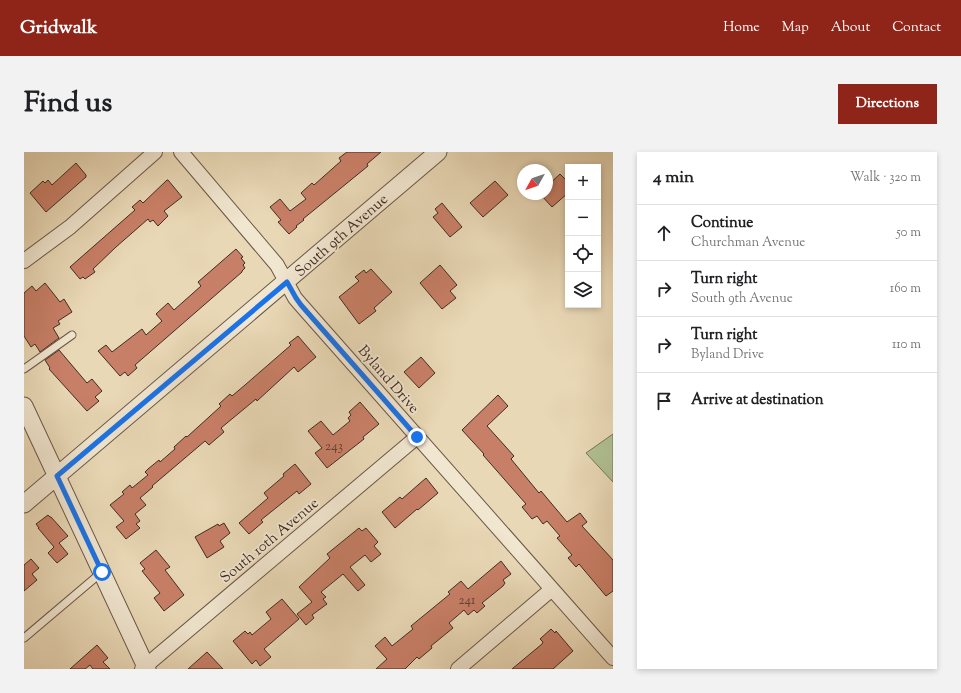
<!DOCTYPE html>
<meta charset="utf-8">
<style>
body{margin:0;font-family:"Sorts Mill Goudy",serif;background:#f2f2f2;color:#202124}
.controls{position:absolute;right:12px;top:12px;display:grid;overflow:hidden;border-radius:0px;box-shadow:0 2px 6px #0003}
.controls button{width:36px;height:36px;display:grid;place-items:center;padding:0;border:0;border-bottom:1px solid #e0e0e0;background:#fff;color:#202124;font:20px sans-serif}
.compass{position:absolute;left:493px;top:12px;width:36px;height:36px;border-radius:50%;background:#fff;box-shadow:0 2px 6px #0003;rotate:230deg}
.stop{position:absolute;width:12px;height:12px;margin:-9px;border:3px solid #1a73e8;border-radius:50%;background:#fff}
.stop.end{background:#1a73e8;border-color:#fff;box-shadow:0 1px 4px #0008}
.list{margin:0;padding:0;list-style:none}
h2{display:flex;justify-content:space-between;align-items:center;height:52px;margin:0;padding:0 16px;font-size:17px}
h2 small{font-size:13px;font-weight:400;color:#757577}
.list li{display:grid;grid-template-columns:26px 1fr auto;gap:12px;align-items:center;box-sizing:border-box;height:56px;padding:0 16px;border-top:1px solid #e0e0e0}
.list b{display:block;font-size:15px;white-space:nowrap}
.list p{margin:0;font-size:13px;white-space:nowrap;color:#757577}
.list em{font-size:13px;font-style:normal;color:#757577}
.icon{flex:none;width:22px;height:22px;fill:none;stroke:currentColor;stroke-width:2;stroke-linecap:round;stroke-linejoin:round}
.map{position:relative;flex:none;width:589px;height:517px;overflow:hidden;border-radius:0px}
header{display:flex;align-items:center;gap:24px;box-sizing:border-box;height:56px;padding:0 20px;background:#8f2418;color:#fff}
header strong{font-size:19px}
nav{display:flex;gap:22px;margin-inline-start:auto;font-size:14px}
.intro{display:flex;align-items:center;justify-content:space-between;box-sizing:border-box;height:96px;padding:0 24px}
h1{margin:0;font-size:28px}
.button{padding:10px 18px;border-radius:0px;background:#8f2418;color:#fff;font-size:14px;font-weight:700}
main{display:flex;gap:24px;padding:0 24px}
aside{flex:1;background:#fff;border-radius:0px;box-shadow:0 2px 6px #0003}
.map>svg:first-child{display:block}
.green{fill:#b0c093;stroke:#78765c}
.building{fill:#c87f67;stroke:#402c24}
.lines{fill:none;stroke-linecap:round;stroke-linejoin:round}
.service-casing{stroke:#6a5748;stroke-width:9}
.minor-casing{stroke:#6a5748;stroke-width:16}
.tertiary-casing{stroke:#6a5748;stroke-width:19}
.service{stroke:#f1e6d0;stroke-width:7}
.minor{stroke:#f1e6d0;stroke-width:14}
.tertiary{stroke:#f1e6d0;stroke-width:17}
.route{stroke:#1a73e8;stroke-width:5}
.labels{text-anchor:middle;stroke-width:3.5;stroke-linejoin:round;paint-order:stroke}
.number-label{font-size:13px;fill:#624135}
.street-label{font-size:15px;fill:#402c24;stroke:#f1e6d0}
</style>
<header>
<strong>Gridwalk</strong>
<nav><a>Home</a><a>Map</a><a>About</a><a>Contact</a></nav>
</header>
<div class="intro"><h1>Find us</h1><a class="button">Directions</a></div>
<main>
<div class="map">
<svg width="589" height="517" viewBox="0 0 589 517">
<rect width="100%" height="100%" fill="#e9d8b6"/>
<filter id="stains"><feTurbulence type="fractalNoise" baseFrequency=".005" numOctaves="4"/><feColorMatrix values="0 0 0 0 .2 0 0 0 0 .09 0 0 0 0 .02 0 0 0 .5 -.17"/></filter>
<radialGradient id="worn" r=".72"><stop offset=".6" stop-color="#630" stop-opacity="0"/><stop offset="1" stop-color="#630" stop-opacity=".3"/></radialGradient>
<path class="green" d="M589 282V330L562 301Z"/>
<path class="building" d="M323 0H357L343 12 344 14 279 67 280 68 272 74 273 75 265 82 254 70 257 68 246 55 256 47 266 59 282 47 277 41 288 31 290 33 317 9 315 6Z
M52 11 62 23V25L22 60 6 41 19 29 21 31 24 28 28 33Z
M536 22 544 30V41L528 55 516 42H523V34Z
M143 28H144L158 45 140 59 144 64 134 74 129 68 126 70 124 67 92 95 69 117 71 120 61 127 59 125 56 127 46 115 111 58 108 55 116 48 119 51Z
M471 29 484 43 459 65 446 51Z
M418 51 438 75 426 85 409 65 414 61 411 57Z
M212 97 219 105 217 106 221 111 219 113 221 116 218 119V120L111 213 113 216 104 224 101 220 96 224 74 199 82 193 88 200 118 177 122 183 138 169 132 162 144 151 150 158 177 134 174 130Z
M416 113 433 133 426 139 432 146 418 157 396 131Z
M347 117 368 140 350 156 352 159 335 172 315 145 335 129 331 125 340 118 342 121Z
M21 131 36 150 40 147 48 160 34 169 36 172 29 176 35 186 16 200 11 192 7 195 0 184V141L8 134 12 139Z
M274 184 292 205 274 220 270 215 233 249 232 247 197 276 200 280 185 293 181 289 128 334 129 335 116 346 122 353 111 362 116 369 112 372 116 376 102 387 92 375 100 369 86 353 100 342 98 340 106 333 108 336 124 323 121 320 124 317 135 308 136 310 151 297 150 295 162 284 163 285 196 255 197 254 195 252 206 242 208 244 221 233 267 193 265 191Z
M35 198 63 231 68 227 78 239 71 245 75 249 63 259 25 217 26 216 21 208Z
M397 205 411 221 395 236 380 220Z
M474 243 484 254 463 274 490 304 487 307 515 341 517 339 543 370 556 361 563 370 558 374 589 408V439L582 444 555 412 552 415 544 406 548 403 533 386 536 384 523 369 519 372 513 364 508 367 498 355 502 352 459 303 460 302 438 278Z
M336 250 355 272 339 285 340 287 303 316 291 301 298 296 284 279 297 269 309 283 326 269 324 266 327 263 325 260Z
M271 312 287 332 275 342 273 339 237 368 239 370 225 382 215 371 244 346 240 341 260 324 259 322Z
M402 326 414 341 394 358 393 357 371 376 358 360 376 345 378 347Z
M24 363 26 365H27L44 384 35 391 44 402 33 411 24 401 30 395 14 376H15L12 372Z
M200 371 206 381 196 389 200 395 183 406 171 385 194 372 195 374Z
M335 376 338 379 342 376 354 390 350 394 357 402 347 410 341 403 326 415 341 433 334 439 319 422 297 440 302 445 299 447 303 452 288 463 290 466 282 473 273 462 288 450 275 435 306 406 303 402Z
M132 398 146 415 141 418 160 443 140 459 130 446 136 441 118 419 121 417 116 411Z
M7 407 15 416 8 422 13 428 0 439V413Z
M477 409 487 422 479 428 481 431 479 434 458 451 461 454 453 461 450 458 444 463 440 458 425 471 429 476 407 494 408 496 395 507 393 505 381 517H352L363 507 351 494 361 485 368 494 389 477 387 474 426 442 424 440 437 429 444 437Z
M258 447 275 467 240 497 247 505 236 514 232 508 228 512 209 489 221 479 224 482 226 480 228 483 247 467 242 460Z
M527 477 531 481 532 479 549 499 529 517H488L518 492 519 490 516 487Z
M73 493 84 506 79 510 86 517H69L66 513 61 517H46Z
M183 500 199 517H164Z"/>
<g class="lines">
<g class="service-casing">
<path id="service" d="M0 217 48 183
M0 486 78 420"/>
</g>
<g class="minor-casing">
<path id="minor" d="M157 0 253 113 271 146 277 153 589 506
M0 109 46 75 131 0
M118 517 393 285
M434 517 528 437"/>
</g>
<g class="tertiary-casing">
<path id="tertiary" d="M0 254 123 517
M0 352 414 0"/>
</g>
<use href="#service" class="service"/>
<use href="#minor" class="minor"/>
<use href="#tertiary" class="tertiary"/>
</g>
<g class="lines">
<path class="route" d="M78 420 33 324 263 130 272 146 277 153 393 285"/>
</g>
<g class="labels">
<g class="number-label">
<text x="310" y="298">243</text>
<text x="443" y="452">241</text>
</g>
<g class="street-label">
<text transform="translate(317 83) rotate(-41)" y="5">South 9th Avenue</text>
<text transform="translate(365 227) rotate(49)" y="5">Byland Drive</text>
<text transform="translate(245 388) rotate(-40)" y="5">South 10th Avenue</text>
</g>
</g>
<rect width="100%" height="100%" filter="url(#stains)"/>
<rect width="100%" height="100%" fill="url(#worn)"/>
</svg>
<div class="controls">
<button>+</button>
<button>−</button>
<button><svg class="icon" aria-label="locate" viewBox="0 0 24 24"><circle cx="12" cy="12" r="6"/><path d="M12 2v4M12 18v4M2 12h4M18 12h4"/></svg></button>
<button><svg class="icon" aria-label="layers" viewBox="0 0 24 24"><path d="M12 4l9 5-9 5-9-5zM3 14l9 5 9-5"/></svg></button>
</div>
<svg class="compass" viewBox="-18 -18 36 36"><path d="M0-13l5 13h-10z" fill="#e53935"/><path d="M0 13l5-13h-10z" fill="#757577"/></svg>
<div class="stop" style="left:78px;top:420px"></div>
<div class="stop end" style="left:393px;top:285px"></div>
</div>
<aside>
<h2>4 min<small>Walk · 320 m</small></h2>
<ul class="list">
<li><svg class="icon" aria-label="ahead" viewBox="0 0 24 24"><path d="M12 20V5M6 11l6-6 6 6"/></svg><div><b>Continue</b><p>Churchman Avenue</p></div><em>50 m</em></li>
<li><svg class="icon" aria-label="right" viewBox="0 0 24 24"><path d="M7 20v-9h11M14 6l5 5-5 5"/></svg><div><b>Turn right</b><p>South 9th Avenue</p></div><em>160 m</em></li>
<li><svg class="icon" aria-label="right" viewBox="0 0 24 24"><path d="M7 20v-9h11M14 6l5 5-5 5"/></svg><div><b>Turn right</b><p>Byland Drive</p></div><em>110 m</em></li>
<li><svg class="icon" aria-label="arrive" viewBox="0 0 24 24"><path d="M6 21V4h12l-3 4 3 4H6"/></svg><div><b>Arrive at destination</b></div></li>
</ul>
</aside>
</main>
